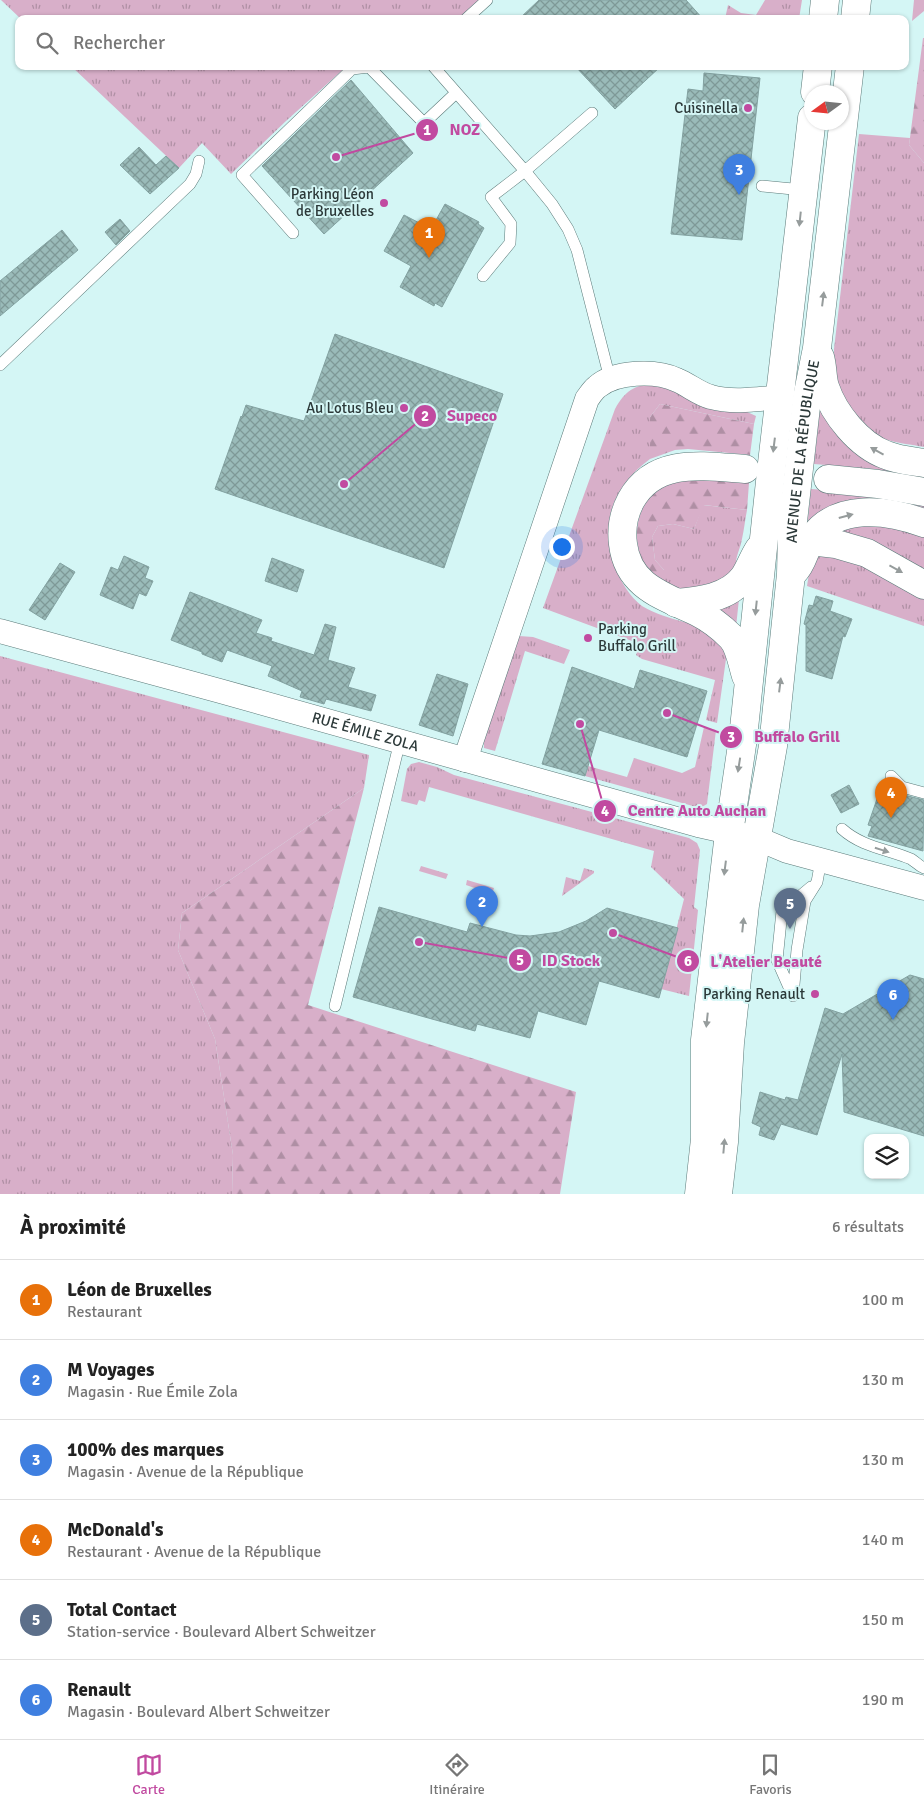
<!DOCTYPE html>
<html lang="fr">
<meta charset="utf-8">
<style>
body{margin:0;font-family:Signika,sans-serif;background:#f2f2f2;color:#222}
.controls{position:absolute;right:15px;bottom:15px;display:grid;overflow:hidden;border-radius:10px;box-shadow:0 1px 4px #0004}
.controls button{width:45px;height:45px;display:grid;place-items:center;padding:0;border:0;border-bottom:1px solid #e0e0e0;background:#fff;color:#222;font:25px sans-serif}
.compass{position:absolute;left:804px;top:85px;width:45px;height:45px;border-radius:50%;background:#fff;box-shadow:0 1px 4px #0004;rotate:255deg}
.you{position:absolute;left:561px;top:546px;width:18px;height:18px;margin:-12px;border:4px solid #fff;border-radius:50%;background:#1a73e8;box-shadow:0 0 0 8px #1a73e833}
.badge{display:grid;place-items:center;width:32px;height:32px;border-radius:50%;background:#c14aa0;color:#fff;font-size:16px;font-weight:700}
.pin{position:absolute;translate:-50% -41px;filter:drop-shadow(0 1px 2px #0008)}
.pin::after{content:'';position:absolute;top:26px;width:18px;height:15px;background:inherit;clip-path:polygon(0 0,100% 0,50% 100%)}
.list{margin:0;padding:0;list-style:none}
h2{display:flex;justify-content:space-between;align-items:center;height:65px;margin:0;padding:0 20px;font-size:21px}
h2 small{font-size:16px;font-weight:400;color:#767676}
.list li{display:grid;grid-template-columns:32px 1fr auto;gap:15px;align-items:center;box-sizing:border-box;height:80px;padding:0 20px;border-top:1px solid #e0e0e0}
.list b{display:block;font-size:19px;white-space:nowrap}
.list p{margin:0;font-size:16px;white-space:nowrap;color:#767676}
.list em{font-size:16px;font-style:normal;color:#767676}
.icon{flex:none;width:28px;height:28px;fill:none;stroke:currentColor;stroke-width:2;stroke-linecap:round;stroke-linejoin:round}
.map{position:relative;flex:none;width:924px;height:1194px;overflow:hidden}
.search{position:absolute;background:#fff;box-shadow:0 1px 4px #0004;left:15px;right:15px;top:15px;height:55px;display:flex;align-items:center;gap:12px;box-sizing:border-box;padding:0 18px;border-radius:10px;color:#767676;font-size:19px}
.sheet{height:545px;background:#fff}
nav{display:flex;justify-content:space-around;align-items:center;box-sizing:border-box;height:70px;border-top:1px solid #e0e0e0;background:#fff;font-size:14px;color:#767676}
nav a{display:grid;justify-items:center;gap:2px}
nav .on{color:#c14aa0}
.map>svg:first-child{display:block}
.grass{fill:url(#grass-tufts)}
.forest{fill:url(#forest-firs)}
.building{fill:url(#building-cross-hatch);stroke:#83a2a1}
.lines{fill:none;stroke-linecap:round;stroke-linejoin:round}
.service-casing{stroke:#5b7a79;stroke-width:12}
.minor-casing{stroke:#5b7a79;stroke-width:25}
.secondary-casing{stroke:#5b7a79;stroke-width:29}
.service{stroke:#fff;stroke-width:11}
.minor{stroke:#fff;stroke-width:24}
.secondary{stroke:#fff;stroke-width:28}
.oneway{fill:#969c9c}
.poi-dot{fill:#c14aa0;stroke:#d4f6f5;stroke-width:2}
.labels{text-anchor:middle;stroke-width:4;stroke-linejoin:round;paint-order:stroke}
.poi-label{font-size:15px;fill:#2c3939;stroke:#d4f6f5;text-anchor:end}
.street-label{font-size:15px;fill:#2c3939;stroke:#d4f6f5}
.leader{fill:none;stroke:#c14aa0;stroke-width:2}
.callout-dot{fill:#c14aa0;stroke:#d4f6f5;stroke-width:2}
.mark-label{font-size:15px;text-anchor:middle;font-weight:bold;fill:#fff}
.callout-label{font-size:16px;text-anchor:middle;font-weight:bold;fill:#c14aa0;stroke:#d4f6f5;stroke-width:4;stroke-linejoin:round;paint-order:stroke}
</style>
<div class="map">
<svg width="924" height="1194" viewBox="0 0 924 1194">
<defs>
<pattern id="grass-tufts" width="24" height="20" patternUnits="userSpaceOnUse" patternTransform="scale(1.25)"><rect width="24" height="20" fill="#d8afc9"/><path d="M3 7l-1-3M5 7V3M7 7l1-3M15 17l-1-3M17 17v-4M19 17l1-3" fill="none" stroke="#af8fa4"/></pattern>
<pattern id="forest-firs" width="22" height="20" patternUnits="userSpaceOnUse" patternTransform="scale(1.25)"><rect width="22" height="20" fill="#d8afc9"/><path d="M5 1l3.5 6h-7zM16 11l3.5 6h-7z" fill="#af8fa4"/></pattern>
<pattern id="building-cross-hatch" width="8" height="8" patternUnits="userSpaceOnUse" patternTransform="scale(1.25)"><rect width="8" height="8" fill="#9abbb9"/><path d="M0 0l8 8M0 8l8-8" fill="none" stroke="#7e9997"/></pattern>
</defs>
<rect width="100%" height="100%" fill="#d4f6f5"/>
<path class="grass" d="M1 0H487L466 19H21Z
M765 0H802L799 19H725L728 5 741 13 756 15Z
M914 0H924V11L912 21Z
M71 66H347L286 121 231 174 202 143 179 168Z
M859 134 910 138 909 145 924 163V447C909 444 884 442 871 433 866 429 862 422 858 418 839 396 834 378 834 349Z
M655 383 745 411 756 416 754 424 660 404 650 417V459C613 486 598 524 616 569 621 582 630 597 642 606 655 614 670 618 684 622 689 623 695 624 699 626 709 632 719 644 727 652L717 723 706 720 715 680 642 659 636 655 640 644 543 608 615 409C626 390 633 386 655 383Z
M820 407C834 424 854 460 877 465 892 469 909 469 924 470V479L874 469 814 464Z
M811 489 857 492 924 505V513L807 528Z
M703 505 747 510C745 520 744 530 742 539 740 550 735 557 736 568L724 581 688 591 675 587 664 582V570L655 560 652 537 658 526 673 524 694 529Z
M866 519 924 532V575L831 529Z
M817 550 834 552 924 595V626L807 586 810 567Z
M739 599 736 627 733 626 717 607Z
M519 636 533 637 570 650 564 664 525 651 495 751 484 748V736Z
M0 656 369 755 364 788 182 913 178 950 215 1039 233 1155 232 1194H0Z
M704 727 716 730 707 804 700 808 585 776 588 766 627 777 634 758 682 773 695 767Z
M419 762 437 767 454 775 689 838 697 843 700 850 694 907 698 910 689 996 661 989 684 899 651 867 654 851 429 787 425 802 419 800 417 805 401 801 407 769 411 764Z
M421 866 448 874 446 879 419 871Z
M584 868 594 871V873L562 896 566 877 580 881Z
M467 880 494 888 492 894 466 885Z"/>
<path class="forest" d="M923 38H924V163L909 145Z
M660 404 754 424 750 455 688 449 675 450 650 459V417Z
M695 478 749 483 747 510 704 505 694 529 673 524 658 526 652 537 655 560 664 570V582C660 579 654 577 651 574 632 553 632 515 652 495 664 483 680 481 695 478Z
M364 788 308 1005 576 1092 560 1194H232L233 1155 215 1039 178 950 182 913Z"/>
<path class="building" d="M539 0H686L703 19H519Z
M575 66H661L615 109Z
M704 73 760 78 742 240 671 234 688 89 703 91Z
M351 80 413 153 324 234 262 166Z
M139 147 156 165 166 156 179 168 150 194 120 165Z
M445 204 479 222 478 224 484 228 442 307 435 303 434 306 400 287 411 266 384 251 404 215 431 229Z
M120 219 130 231 116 245 105 232Z
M62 230 78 250 0 316V281Z
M335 334 503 394 444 568 215 489 241 416 242 417 246 405 304 421Z
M124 556 149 567 145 578 153 581 146 596 139 593 133 609 100 595 111 567 118 570Z
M272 558 304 570 297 592 265 581Z
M60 563 75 572 45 620 29 610Z
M190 592 262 620 256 633 272 638 271 641 314 655 325 624 336 627 328 660 355 668 348 687 376 695 371 711 326 699 324 704 300 697 302 691 268 676 272 666 227 650 222 662 202 654V652L171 640Z
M816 596 833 601 830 611 852 619 845 637 843 636 832 679 806 671V625L804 624 809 605 813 606Z
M572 667 634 689 640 670 707 691 687 757 599 730 585 776 542 764Z
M437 674 468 684 453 736 419 725Z
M849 785 859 804 841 813 831 795Z
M887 788 900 794 924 800 923 851 868 836 872 826 868 825 878 796 883 798Z
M379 907 467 932 470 923 516 935 530 936 559 932 586 921 607 908 678 928 659 998 599 981 586 1025 538 1011 530 1038 477 1024 475 1031 353 997Z
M910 975 924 979V1136L844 1112 842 1054 817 1135 781 1124 774 1140 759 1135 761 1127 752 1123 760 1092 785 1100 786 1097 798 1100 825 1008 843 1014Z"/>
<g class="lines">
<g class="service-casing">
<path id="service" d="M466 19 487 0
M433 66 525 171 552 204 568 229 577 250 610 379
M762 186 803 190
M293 233 242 175 352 69 369 67 424 123 456 93
M483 276 510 243 511 224 491 197 525 171 592 113
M0 365 190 184 196 174 199 161
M891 776 902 787 924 793
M842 829C862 847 887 849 911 859 916 862 919 866 924 868
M792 994 777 960 782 911 811 887
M793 996 797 950 805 901 817 882 821 860
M335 1006 400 741"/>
</g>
<g class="minor-casing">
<g id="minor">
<path id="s1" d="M0 631 220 691 698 825 756 838 787 851 924 888"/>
<path d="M465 760 587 399C590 395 593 390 597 387 615 371 656 370 677 380 689 385 699 394 711 397 732 403 759 399 781 397"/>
</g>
</g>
<g class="secondary-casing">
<g id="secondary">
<path d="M823 19 825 0"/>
<path d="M855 19 857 0"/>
<path d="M815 92 818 66"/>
<path d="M820 357C823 367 822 378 825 387 834 414 859 445 886 455 898 460 911 461 924 463"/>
<path d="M745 469C704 466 655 457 631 500 624 513 621 529 623 544 628 587 664 596 697 612 709 618 721 627 731 637 740 646 742 664 746 676"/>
<path d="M828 479 878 484 924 492"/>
<path d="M810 541 836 544 867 553 924 585"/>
<path d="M793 573C804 562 803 552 811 540 836 502 888 510 924 523"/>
<path d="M676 603C699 601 729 598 744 577 750 568 753 558 759 549"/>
<path d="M699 1194 705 1139V1040L729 833 743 738 771 472 812 118"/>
<path id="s2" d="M718 1194 724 1142 730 1043 745 905 773 746 791 574 792 530 807 398 817 348 850 66"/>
</g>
</g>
<use href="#service" class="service"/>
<use href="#minor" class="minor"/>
<use href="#secondary" class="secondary"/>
</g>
<defs><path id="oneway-solid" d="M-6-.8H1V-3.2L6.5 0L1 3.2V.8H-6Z" transform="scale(1.25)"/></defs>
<g class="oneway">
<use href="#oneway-solid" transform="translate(800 219) rotate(96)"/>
<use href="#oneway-solid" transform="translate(823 299) rotate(-83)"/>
<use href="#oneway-solid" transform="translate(774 445) rotate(97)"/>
<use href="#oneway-solid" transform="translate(877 451) rotate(-151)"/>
<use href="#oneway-solid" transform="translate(846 516) rotate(-15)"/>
<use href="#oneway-solid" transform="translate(896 569) rotate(29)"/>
<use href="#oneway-solid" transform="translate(756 608) rotate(96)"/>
<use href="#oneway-solid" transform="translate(780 685) rotate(-83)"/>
<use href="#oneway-solid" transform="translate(739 765) rotate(99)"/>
<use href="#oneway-solid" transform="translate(882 850) rotate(18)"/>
<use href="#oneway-solid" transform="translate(725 868) rotate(97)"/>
<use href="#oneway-solid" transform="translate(743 925) rotate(-84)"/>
<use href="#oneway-solid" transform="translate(707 1020) rotate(96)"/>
<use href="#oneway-solid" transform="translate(724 1146) rotate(-85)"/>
</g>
<g class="poi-dot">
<circle cx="748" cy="108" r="5"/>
<circle cx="384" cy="203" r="5"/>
<circle cx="404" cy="408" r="5"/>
<circle cx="588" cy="638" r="5"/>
<circle cx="815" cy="994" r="5"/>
</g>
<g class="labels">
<g class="poi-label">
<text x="738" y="113">Cuisinella</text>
<text x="374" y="199">Parking Léon<tspan x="374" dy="17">de Bruxelles</tspan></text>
<text x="394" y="413">Au Lotus Bleu</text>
<text x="598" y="634" text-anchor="start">Parking<tspan x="598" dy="17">Buffalo Grill</tspan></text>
<text x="805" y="999">Parking Renault</text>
</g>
<g class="street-label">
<text dy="5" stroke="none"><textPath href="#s2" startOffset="748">AVENUE DE LA RÉPUBLIQUE</textPath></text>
<text dy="5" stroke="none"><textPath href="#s1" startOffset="379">RUE ÉMILE ZOLA</textPath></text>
</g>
</g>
<path class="leader" d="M336 157L427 130M344 484L425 416M667 713L731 737M580 724L605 811M419 942L520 960M613 933L688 961"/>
<g class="callout-dot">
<circle cx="336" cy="157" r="5"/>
<circle cx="344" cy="484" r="5"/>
<circle cx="667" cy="713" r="5"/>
<circle cx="580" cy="724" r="5"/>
<circle cx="419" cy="942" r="5"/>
<circle cx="613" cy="933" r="5"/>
<circle cx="427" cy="130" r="12"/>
<circle cx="425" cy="416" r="12"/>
<circle cx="731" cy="737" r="12"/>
<circle cx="605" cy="811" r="12"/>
<circle cx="520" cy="960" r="12"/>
<circle cx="688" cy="961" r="12"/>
</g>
<g class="mark-label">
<text x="427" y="135">1</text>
<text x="425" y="421">2</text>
<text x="731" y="742">3</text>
<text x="605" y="816">4</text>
<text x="520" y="965">5</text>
<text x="688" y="966">6</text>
</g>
<g class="callout-label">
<text x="465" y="135">NOZ</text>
<text x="472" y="421">Supeco</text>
<text x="797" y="742">Buffalo Grill</text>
<text x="697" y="816">Centre Auto Auchan</text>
<text x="571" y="966">ID Stock</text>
<text x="766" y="967">L'Atelier Beauté</text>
</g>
</svg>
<div class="controls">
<button><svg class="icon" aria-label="layers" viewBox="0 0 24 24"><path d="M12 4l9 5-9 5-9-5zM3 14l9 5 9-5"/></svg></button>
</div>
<svg class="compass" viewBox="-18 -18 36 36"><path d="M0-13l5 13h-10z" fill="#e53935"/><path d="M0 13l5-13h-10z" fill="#767676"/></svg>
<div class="you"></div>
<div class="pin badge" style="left:429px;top:258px;background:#e8710a">1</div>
<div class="pin badge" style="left:482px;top:927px;background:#3f7fe0">2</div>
<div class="pin badge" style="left:739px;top:195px;background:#3f7fe0">3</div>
<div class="pin badge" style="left:891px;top:818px;background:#e8710a">4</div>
<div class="pin badge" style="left:790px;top:929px;background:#5c6f8a">5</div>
<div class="pin badge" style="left:893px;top:1020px;background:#3f7fe0">6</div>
<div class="search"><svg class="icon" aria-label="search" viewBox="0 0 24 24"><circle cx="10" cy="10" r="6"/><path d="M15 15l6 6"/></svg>Rechercher</div>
</div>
<section class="sheet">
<h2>À proximité<small>6 résultats</small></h2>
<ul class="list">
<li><span class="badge" style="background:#e8710a">1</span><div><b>Léon de Bruxelles</b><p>Restaurant</p></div><em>100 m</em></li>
<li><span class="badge" style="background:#3f7fe0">2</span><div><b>M Voyages</b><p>Magasin · Rue Émile Zola</p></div><em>130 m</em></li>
<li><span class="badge" style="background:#3f7fe0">3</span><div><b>100% des marques</b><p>Magasin · Avenue de la République</p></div><em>130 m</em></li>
<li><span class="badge" style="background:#e8710a">4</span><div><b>McDonald's</b><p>Restaurant · Avenue de la République</p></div><em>140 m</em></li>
<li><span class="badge" style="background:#5c6f8a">5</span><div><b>Total Contact</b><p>Station-service · Boulevard Albert Schweitzer</p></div><em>150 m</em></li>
<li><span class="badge" style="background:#3f7fe0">6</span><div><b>Renault</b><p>Magasin · Boulevard Albert Schweitzer</p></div><em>190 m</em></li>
</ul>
</section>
<nav>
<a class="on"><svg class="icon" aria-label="map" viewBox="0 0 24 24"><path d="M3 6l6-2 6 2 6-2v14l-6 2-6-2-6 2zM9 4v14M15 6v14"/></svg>Carte</a>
<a><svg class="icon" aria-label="directions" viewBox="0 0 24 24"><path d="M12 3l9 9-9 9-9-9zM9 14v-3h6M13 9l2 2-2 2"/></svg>Itinéraire</a>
<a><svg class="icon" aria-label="saved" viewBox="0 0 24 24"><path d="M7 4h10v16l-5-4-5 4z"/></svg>Favoris</a>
</nav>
